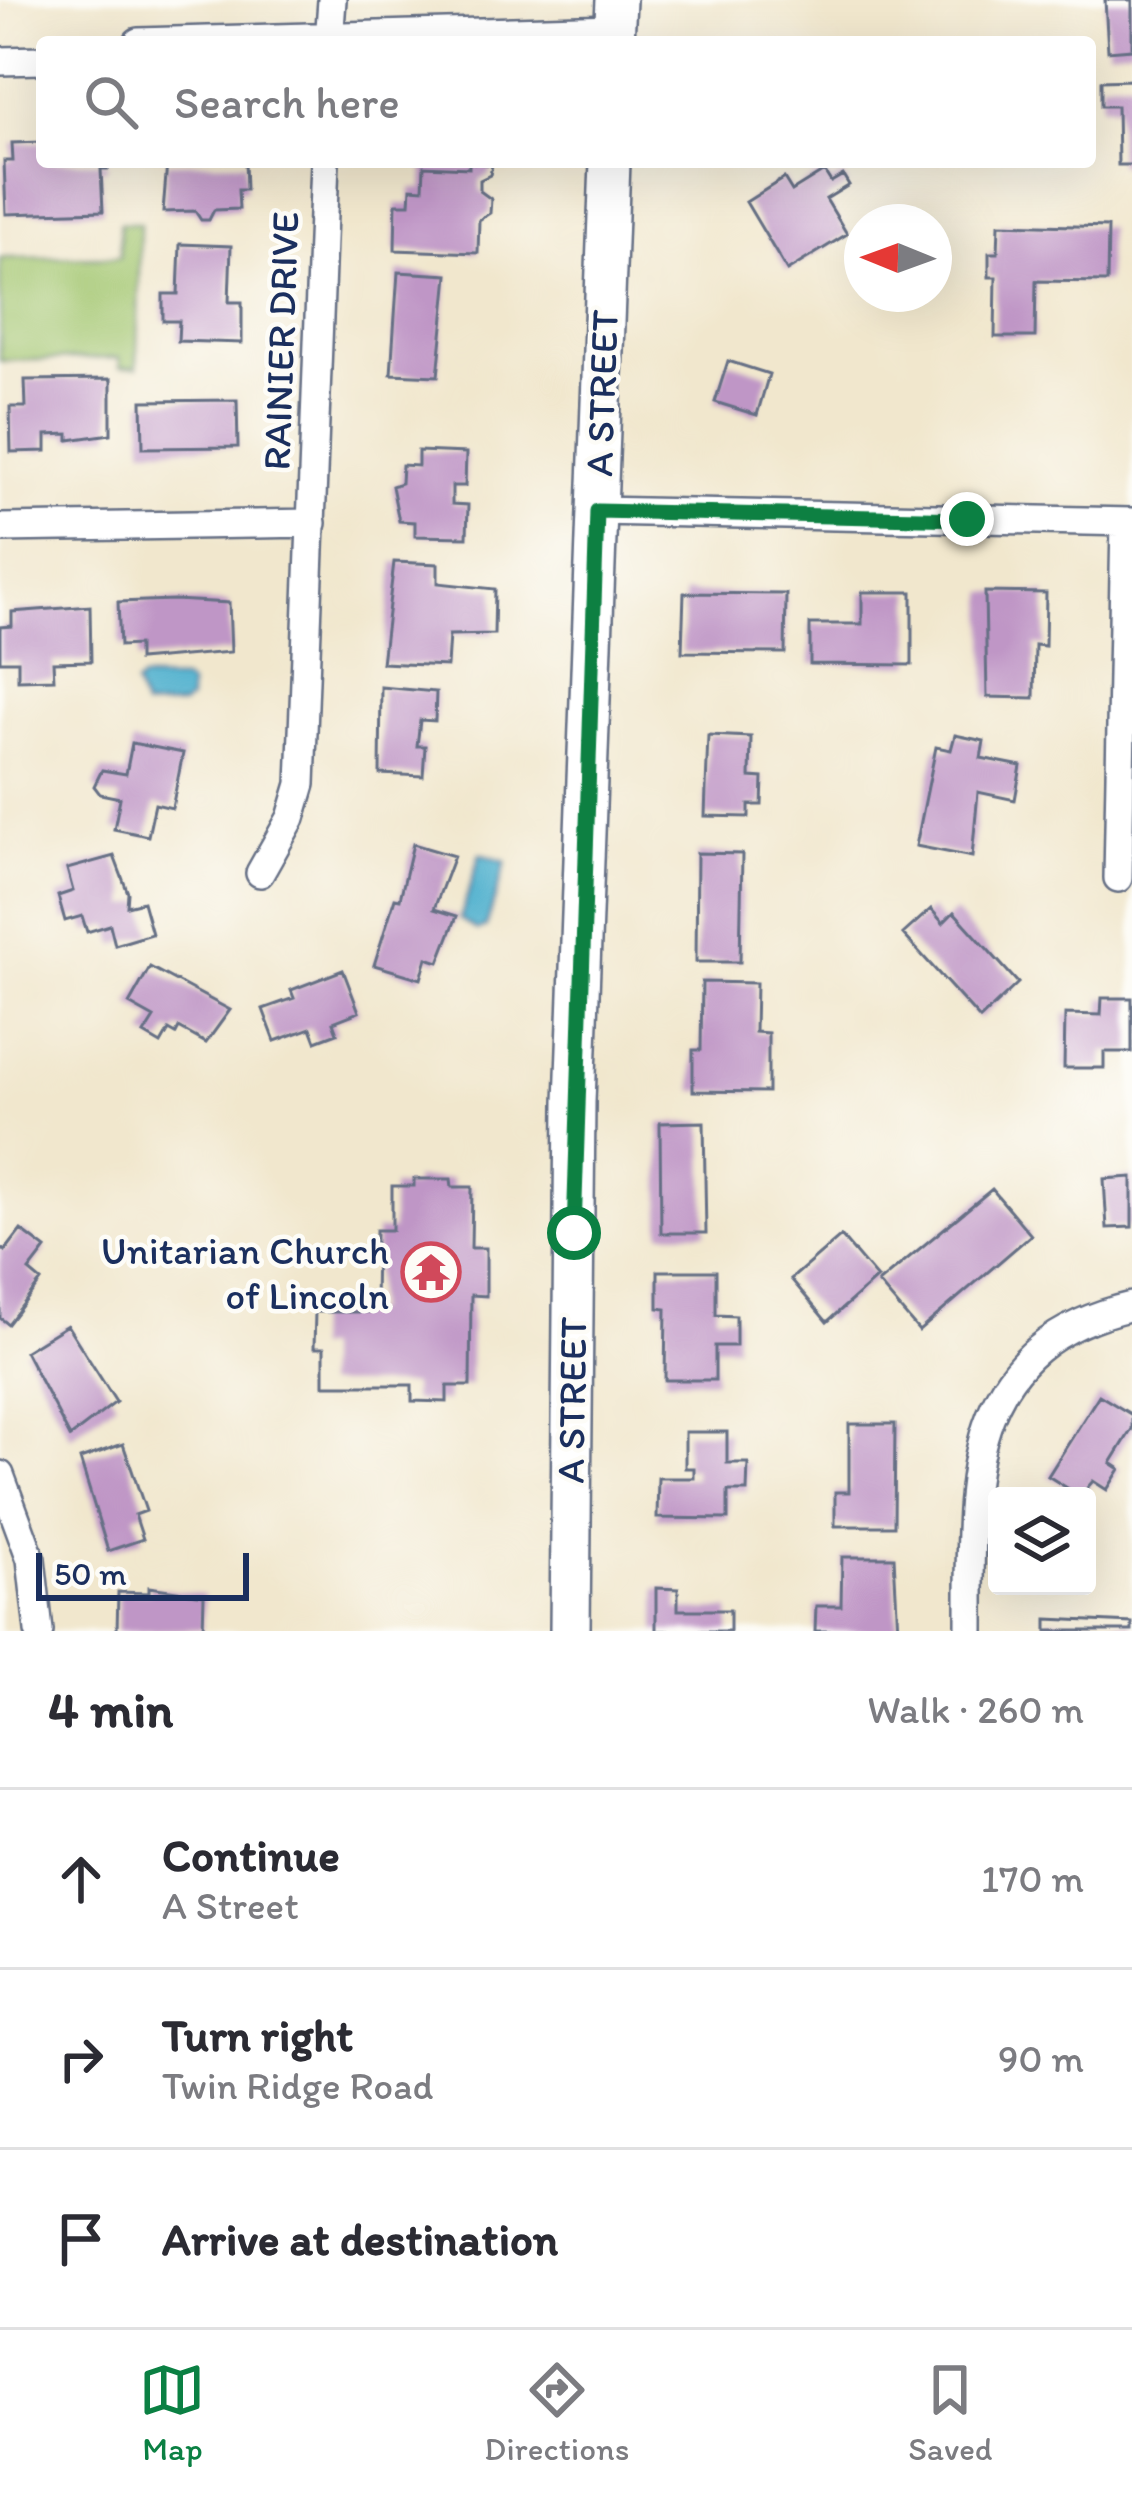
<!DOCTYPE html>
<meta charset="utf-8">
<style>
body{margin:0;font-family:Itim,sans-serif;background:#f7f7f7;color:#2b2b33}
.controls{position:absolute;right:36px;bottom:36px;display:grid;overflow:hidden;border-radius:12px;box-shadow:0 12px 48px #0002}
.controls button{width:108px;height:108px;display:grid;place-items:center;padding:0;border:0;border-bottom:3px solid #e1e1e2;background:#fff;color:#2b2b33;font:60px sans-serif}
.compass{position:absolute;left:844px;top:204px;width:108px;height:108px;border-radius:50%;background:#fff;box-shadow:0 12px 48px #0002;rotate:271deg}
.scale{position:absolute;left:36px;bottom:30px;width:213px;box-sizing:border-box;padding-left:12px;border:6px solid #1b2f5e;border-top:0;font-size:33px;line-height:42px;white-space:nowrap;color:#1b2f5e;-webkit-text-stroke:9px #fdfcf7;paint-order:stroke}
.stop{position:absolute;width:36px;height:36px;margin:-27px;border:9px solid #0b8043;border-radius:50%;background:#fff}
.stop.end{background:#0b8043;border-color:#fff;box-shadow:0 3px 12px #0008}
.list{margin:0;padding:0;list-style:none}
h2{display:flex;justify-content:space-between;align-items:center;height:156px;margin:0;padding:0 48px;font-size:51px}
h2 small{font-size:39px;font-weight:400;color:#7c7c81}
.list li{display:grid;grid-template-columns:78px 1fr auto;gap:36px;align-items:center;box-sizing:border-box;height:180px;padding:0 48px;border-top:3px solid #e1e1e2}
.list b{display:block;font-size:45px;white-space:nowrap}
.list p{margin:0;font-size:39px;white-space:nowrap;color:#7c7c81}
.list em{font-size:39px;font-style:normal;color:#7c7c81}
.icon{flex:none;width:66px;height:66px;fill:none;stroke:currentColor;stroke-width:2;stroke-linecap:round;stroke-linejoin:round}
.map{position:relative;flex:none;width:1132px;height:1631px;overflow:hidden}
.search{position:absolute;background:#fff;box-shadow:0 12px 48px #0002;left:36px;right:36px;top:36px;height:132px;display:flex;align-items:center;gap:30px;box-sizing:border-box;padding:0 42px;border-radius:12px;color:#7c7c81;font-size:45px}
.sheet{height:696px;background:#fff}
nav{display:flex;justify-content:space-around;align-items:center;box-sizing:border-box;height:168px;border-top:3px solid #e1e1e2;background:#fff;font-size:33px;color:#7c7c81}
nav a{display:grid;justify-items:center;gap:6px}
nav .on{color:#0b8043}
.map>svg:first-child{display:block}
.green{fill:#a3c670;stroke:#5f7a67;stroke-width:3}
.water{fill:#4fb0ce;stroke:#357096;stroke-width:3}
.building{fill:#bf96c6}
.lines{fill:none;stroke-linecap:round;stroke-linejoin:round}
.street-casing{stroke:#666f85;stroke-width:32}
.secondary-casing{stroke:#666f85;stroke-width:44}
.street{stroke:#fff;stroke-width:27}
.secondary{stroke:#fff;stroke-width:39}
.route{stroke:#0b8043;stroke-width:15}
.labels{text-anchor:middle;stroke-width:9;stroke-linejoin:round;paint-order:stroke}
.street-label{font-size:39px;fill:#1b2f5e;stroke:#fdfcf7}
.poi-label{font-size:39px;fill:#1b2f5e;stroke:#fdfcf7;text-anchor:end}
</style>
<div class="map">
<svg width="1132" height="1631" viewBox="0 0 1132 1631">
<rect width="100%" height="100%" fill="#fdfcf7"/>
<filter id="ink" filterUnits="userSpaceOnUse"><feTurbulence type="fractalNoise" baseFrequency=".00833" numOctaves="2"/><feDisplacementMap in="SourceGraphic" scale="24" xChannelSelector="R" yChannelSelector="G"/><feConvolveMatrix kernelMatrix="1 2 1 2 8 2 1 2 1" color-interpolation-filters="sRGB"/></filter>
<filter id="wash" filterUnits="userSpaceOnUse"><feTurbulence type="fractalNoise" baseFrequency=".004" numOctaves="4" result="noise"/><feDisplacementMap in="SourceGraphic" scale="48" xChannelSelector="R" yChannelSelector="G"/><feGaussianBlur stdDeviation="2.7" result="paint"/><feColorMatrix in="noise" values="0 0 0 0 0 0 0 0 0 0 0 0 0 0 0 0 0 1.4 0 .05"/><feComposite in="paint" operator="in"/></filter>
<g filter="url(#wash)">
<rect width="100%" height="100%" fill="#f1e7cd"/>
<path class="green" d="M120 223H140L137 367H120L119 358 0 361V258L120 257Z"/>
<path class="water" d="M142 679 182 680 189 685V701L182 706 144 708 135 685Z
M480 854 506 862 486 927 477 930 460 919Z"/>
<g id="blocks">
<path class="building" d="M1105 0H1132V49L1108 51Z
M1132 80V165H1118L1117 106H1101V81Z
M42 142V162H107L108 169H101L103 211 6 214 4 161H13L12 143Z
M245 162 246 190H238L239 209 214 210 209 220H201L195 211 163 212 167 163Z
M469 162 492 165 490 175 480 180V191L491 199 490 213 479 220 478 253 395 250 396 204H410L411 188 423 189 424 166 469 168Z
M824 171 831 182 843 175 849 185 826 199 847 234 787 271 746 202 784 178 792 191Z
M999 224 1108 227 1107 282 1036 281 1035 337H995L996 277H989V253H998Z
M180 244 231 246 229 302H242V343L178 341 179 321H163V294H178Z
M398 272 448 275 438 376 391 374Z
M728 361 769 374 757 415 715 402Z
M111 379V434L69 440V434L46 435V451L11 452 10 407H26L25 380Z
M237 400 238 447 143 448 142 401Z
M418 451 466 453 465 486H452V504L468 505 467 537 415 536V522L399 521 392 486 401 483 402 465 418 466Z
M394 562 438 564V583L495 589 494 634 449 635 447 666 382 663Z
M862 592H912V665L810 664V624H862Z
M985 592 1046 593 1045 646 1035 645 1034 698 987 697Z
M684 593 786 594 785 653 682 652Z
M174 600 229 603 231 652 138 660V645L120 646 118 602Z
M90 606 91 661 53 662 54 679 18 680V661H0V627L12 626V612Z
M381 687 436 692 435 721 420 720 417 746H425L423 776 380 774Z
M708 735 751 737 750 777 763 778 762 805H749V817L705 816Z
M955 735 984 741 981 758 1021 766 1015 800 978 792 972 857 916 846 936 747 951 750Z
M132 743 183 753 172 808 155 804 148 836 114 829 120 798 100 794 94 786 102 770 126 774Z
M413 844 454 856 434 909 457 916 439 962 427 958 421 979 374 965 395 898 400 899Z
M697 853 742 854 740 962H696Z
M114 856 128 893 127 906 143 902 152 934 115 945 110 925 87 932 82 916 65 921 58 896 73 891 67 869Z
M931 909 943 923 954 912 1018 983 980 1019 903 934Z
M150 967 230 1010 206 1043 179 1028 176 1034 169 1030 161 1044 144 1034 154 1018 129 1004Z
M343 970 359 1012 333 1022 337 1033 316 1041 311 1028 275 1041 263 1009 294 998 291 990Z
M702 982 756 983 755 1032 768 1033V1092L693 1091V1050H701Z
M1102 998H1132V1052H1104V1068H1064L1065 1014 1101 1015Z
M704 1122 706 1233H661L660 1123Z
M1132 1177V1227L1107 1228 1104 1179Z
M414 1179H451L452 1187H472L471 1248H486V1296L471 1295 470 1386H447V1402L412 1401V1385H324V1348H314L315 1312H375L376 1230H392V1186H414Z
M992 1189 1031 1235 919 1331 878 1283Z
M21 1230 46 1249 29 1271 41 1281 8 1324 0 1318V1247L5 1251Z
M841 1236 877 1278 827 1322 791 1279Z
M658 1271H716V1315L736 1316V1346H715V1380H665L666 1309 658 1308Z
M67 1325 116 1402 70 1437 25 1351Z
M1099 1395 1132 1415V1429L1111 1463 1120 1469 1107 1490 1093 1481 1080 1496 1048 1476Z
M849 1424H895L894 1526H835V1492H849Z
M685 1432H727V1463H748L747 1491H728V1519L657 1518 658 1478H694V1468H685Z
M123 1444 146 1511 135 1515 143 1539 108 1551 80 1459Z
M842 1557H894L898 1631H815L816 1606H841Z
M149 1587 204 1595 203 1629 117 1631 118 1592 149 1593Z
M656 1588 678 1589V1610H730V1631H656Z
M1047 1619 1132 1623V1631H1047Z"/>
</g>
</g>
<g filter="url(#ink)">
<use href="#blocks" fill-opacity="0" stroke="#666f85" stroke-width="3"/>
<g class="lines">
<g class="street-casing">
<path id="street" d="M138 42 614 28
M329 42 332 0
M0 61 42 60
M597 511 1132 522
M0 528 312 523
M260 873 291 818 301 784 325 162
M1118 878 1125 522
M0 1475 31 1559 39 1631
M970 1631C971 1487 957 1347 1132 1306"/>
</g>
<g class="secondary-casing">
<path id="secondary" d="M614 42 616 0
M570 1631 575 1102 610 162"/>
</g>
<use href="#street" class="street"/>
<use href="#secondary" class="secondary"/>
</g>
</g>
<g class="lines" filter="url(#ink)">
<path class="route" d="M574 1233 597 511 967 519"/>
</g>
<defs>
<g id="temple-ring" transform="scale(3)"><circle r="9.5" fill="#fdfcf7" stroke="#d1495b" stroke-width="1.5"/><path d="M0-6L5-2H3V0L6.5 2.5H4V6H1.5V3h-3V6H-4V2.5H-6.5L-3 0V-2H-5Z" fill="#d1495b"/></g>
</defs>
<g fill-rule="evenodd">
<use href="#temple-ring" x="431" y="1272"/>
</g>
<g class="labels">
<g class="street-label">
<text transform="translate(280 341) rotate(-88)" y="14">RAINIER DRIVE</text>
<text transform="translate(601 393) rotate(-88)" y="14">A STREET</text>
<text transform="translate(571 1400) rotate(-89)" y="14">A STREET</text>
</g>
<g class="poi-label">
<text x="389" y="1264">Unitarian Church<tspan x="389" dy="45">of Lincoln</tspan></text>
</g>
</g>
</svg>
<div class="controls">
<button><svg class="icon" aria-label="layers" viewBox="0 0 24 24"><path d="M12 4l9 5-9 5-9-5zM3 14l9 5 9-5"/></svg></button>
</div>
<svg class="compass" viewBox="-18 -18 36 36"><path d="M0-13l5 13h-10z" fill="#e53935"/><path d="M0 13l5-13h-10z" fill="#7c7c81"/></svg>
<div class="scale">50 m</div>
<div class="stop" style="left:574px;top:1233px"></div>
<div class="stop end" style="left:967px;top:519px"></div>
<div class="search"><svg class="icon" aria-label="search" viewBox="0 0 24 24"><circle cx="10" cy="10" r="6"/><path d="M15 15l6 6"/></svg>Search here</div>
</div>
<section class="sheet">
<h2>4 min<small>Walk · 260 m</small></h2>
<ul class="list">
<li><svg class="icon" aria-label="ahead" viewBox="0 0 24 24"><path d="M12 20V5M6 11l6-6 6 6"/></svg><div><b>Continue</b><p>A Street</p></div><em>170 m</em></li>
<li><svg class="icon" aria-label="right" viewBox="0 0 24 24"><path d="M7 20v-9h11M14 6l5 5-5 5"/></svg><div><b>Turn right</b><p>Twin Ridge Road</p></div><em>90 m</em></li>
<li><svg class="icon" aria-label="arrive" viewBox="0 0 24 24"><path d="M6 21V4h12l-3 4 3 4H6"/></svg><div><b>Arrive at destination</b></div></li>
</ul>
</section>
<nav>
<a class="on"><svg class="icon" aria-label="map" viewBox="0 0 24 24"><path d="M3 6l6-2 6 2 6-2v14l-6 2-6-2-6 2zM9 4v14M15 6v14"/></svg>Map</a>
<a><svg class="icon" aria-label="directions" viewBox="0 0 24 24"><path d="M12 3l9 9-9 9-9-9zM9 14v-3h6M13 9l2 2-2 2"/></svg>Directions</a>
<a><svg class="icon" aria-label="saved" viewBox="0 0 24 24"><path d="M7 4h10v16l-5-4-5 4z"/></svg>Saved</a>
</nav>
